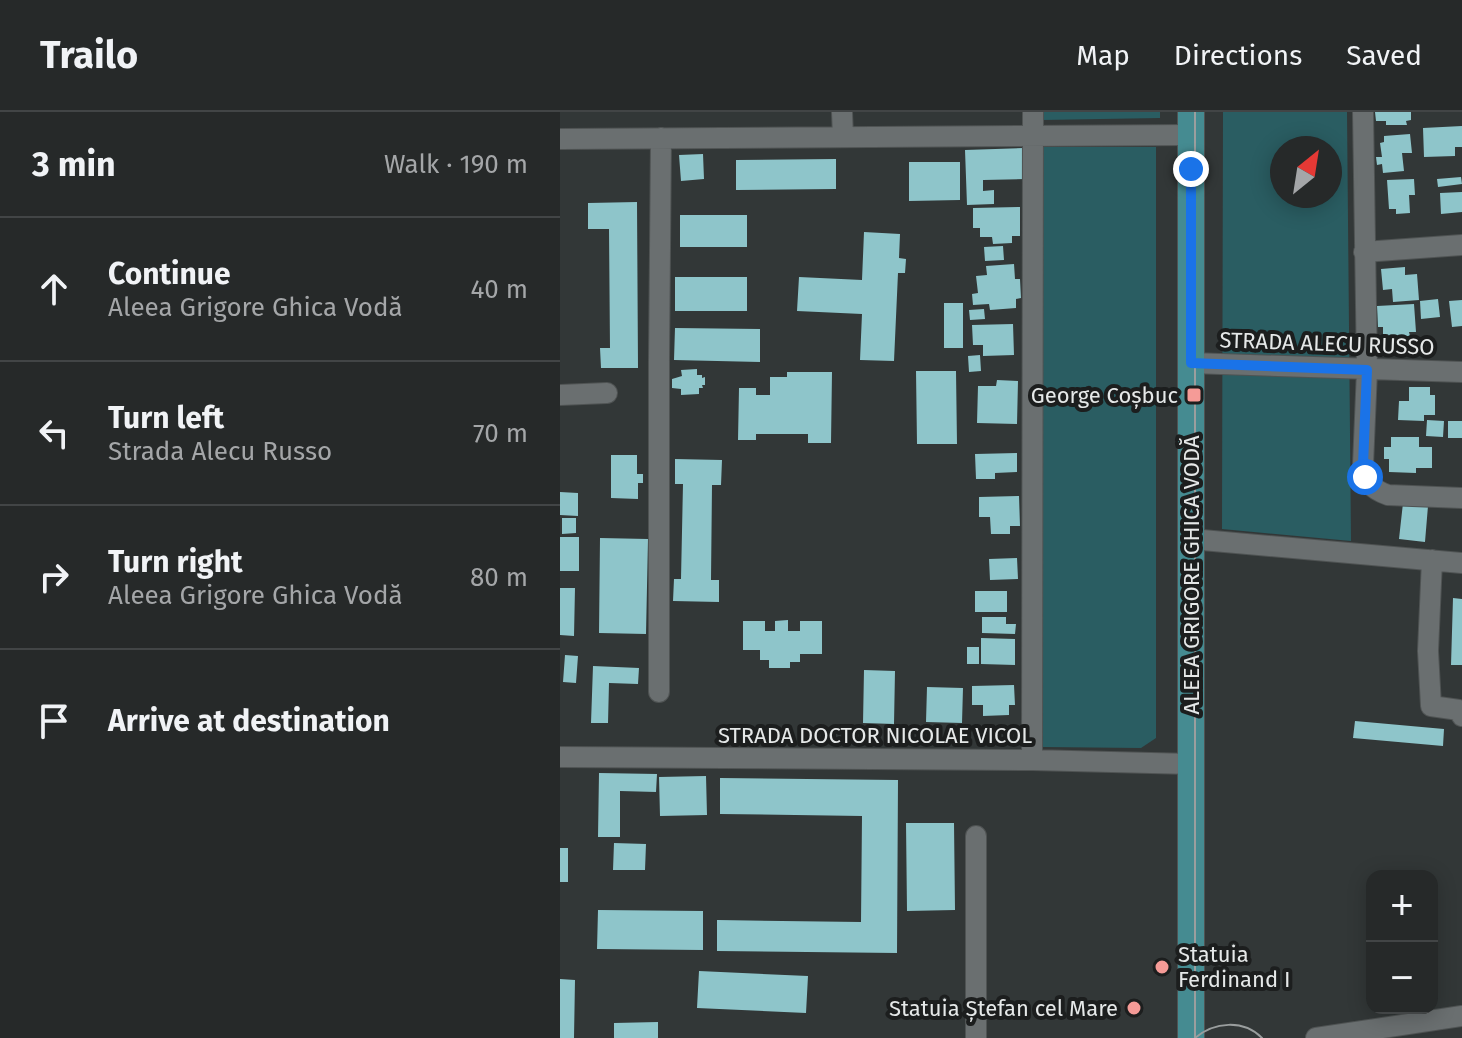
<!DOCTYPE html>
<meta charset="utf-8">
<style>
body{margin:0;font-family:"Fira Sans",sans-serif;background:#323535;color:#f1f3f6}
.controls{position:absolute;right:24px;bottom:24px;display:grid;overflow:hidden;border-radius:16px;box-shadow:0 4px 20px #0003}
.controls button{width:72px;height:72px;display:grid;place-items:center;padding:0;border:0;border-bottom:2px solid #424546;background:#262929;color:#f1f3f6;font:40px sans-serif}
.compass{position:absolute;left:710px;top:24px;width:72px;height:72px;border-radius:50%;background:#262929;box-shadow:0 4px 20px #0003;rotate:30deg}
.stop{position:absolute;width:24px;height:24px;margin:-18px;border:6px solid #1a73e8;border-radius:50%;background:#fff}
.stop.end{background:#1a73e8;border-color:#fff;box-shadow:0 2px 8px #0008}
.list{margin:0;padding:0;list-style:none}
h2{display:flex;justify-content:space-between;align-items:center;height:104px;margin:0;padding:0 32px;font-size:34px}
h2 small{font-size:26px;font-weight:400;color:#a4a6a8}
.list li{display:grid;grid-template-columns:52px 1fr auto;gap:24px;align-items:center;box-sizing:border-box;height:144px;padding:0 32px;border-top:2px solid #424546}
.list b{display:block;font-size:30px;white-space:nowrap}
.list p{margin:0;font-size:26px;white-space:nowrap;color:#a4a6a8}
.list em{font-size:26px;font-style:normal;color:#a4a6a8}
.icon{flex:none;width:44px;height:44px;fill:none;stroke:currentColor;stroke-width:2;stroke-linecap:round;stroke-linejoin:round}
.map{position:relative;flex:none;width:902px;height:926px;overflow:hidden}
header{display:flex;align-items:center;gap:48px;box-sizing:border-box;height:112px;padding:0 40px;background:#262929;border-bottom:2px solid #424546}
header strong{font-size:38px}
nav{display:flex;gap:44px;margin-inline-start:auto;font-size:28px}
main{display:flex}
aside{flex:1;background:#262929}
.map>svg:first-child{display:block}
.green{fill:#2a5d62;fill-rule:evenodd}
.building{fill:#8ec5ca}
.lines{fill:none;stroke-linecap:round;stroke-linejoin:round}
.minor-casing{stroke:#4f5353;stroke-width:22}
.major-casing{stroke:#4f5353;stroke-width:28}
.minor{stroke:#6a6f70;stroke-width:20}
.major{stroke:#458b91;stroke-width:26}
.tram{stroke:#9a9e9e;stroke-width:2}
.route{stroke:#1a73e8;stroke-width:10}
.poi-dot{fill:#f59b97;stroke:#1c1e1e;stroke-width:3}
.labels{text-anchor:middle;stroke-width:8;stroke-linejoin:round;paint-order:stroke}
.street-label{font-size:22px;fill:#e5e8e8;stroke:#1c1e1e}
.poi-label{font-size:22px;fill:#e5e8e8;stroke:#1c1e1e;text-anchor:end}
</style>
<header>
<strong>Trailo</strong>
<nav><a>Map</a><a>Directions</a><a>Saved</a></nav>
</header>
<main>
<aside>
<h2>3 min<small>Walk · 190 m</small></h2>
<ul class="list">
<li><svg class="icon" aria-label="ahead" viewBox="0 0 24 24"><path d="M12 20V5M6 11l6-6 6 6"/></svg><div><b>Continue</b><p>Aleea Grigore Ghica Vodă</p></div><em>40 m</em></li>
<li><svg class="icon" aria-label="left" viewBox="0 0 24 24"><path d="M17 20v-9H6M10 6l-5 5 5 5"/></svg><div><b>Turn left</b><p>Strada Alecu Russo</p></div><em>70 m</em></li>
<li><svg class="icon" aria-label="right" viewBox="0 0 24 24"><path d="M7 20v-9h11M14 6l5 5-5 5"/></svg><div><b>Turn right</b><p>Aleea Grigore Ghica Vodă</p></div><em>80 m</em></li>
<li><svg class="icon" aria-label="arrive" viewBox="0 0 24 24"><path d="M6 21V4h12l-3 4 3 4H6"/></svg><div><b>Arrive at destination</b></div></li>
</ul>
</aside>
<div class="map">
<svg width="902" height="926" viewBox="0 0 902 926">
<rect width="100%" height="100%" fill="#323737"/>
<path class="green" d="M482 0H600V6L482 8Z
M663 0H787L791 429 662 417ZM722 36H770V84H722Z
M483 35H596V626L581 636 483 635Z"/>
<path class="building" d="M815 0H851V8L846 9 847 13H826V9H816Z
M902 14V35H895V44L864 45 863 16Z
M850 22 852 41H842L844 59 823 61 822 52 817 53 816 45H822L820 31 824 30V24Z
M463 36 464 67 423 68V79L434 78V92L407 93 405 38Z
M143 42 144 67 121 69 119 43Z
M276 47V77L176 78V48Z
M349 50H400V88L349 89Z
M901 65 902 72 878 75 877 67Z
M854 67 855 83H849L850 101 836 102V97H829L827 68Z
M902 80V100L881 102 880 81Z
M77 90 78 256H41L40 236H50L49 117H28V91Z
M460 95V124H452V131L433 132 432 125H420V116H413V96Z
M120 103H187V135H120Z
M304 120 340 122 339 146 346 147 345 161H338L334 249 300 248 302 202 237 199 239 165 302 168Z
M443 134 444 148 425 149 424 135Z
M454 152 455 167H460L461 186 456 187V196L430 198 429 192 413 193 412 182 418 181 416 164 427 163 426 154Z
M845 155V163L857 162 859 188 833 190 832 177 823 178 821 157Z
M115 165H187V199H115Z
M878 187 880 205 861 207 860 189Z
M902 188V214L892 215 889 189Z
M384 191H403V236H384Z
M854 192 856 220H849L850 224 823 226V215H818L817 194Z
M424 197 425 207 410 208 409 198Z
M453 212 454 243 423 244V233H413L412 213Z
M115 216 200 217V250L114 248Z
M420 243 421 259 409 260 408 244Z
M137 257V263H142V266L145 265V273H142L143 276H139V282L121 283V277L112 276V267L122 264 121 258Z
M356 259H396L397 332H357Z
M227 260H272L271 331H248V322H196V328H178L179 276H196V283H210V265H227Z
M437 268 458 269 457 312 417 311 418 274H436Z
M849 275H870V283H875V303H864V309L838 308 839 289H849Z
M867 308 884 309 883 325 866 324Z
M888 309H902V326H888Z
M831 325H859V335H872V356H856V361L829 360V347H824V335H831Z
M457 341V360L435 361V367H416L415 342Z
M51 343H77V362H83V371H78V387L51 386Z
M115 347 162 348 161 373H152L151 468H159V490L113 489 114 467H121L123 372H115Z
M0 380 18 381V404L0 403Z
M459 384 460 414H450V422H431L430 405H419V385Z
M843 391 868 394 865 430 839 427Z
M2 406H16V421L2 422Z
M0 425H19V459H0Z
M40 426 88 427 86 522 39 521Z
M457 446 458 467 430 468 429 447Z
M0 476H15L14 524 0 523Z
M415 479H447V500H415Z
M893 486 902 487V553H891Z
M422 505H446V512H456L455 522 422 521Z
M228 508V519H240V509H262V542H240V550H230V556H209V548H200V538H183V509H205V519H215V509Z
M421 526 455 527V553L421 552Z
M407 535H419V552H407Z
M5 543 18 544 16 571 3 570Z
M33 554 79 556 78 572 49 571 48 611H31Z
M304 558 335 559 334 612 303 611Z
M454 573 455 593H449V603L423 604V593H412V574Z
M367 575 403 576 402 611 366 610Z
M795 609 884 617 883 634 793 626Z
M39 661 97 662 96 680 60 679V725H38Z
M146 664 147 703 100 704 99 665Z
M160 666 338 668 337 841 157 839V808L301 810 302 704 160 702Z
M346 711H394L395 798 347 799Z
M54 731 86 732 85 758H53Z
M0 736H8V770H0Z
M38 798 143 799V838L37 837Z
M139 859 248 864 246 901 137 896Z
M0 867 15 868 14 926H0Z
M98 910V926H54V911Z"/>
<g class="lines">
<g class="minor-casing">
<path id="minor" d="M282 0 283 25
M803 0 807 258 803 353C806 370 811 377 828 383L902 386
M0 27 631 23
M804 140 902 133
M631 251 902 260
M0 283 47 281
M631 427 902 451
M872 448 868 539 871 594 899 598 902 604
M99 580V249L101 26
M0 645 472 648 631 652
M472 648 473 0
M416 926V724
M756 926 902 904"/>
</g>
<g class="major-casing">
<path id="major" d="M631 926V0"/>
</g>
<use href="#minor" class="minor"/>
<use href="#major" class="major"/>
<path class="tram" d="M635 0V926
M635 926C654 910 683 907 702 926"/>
</g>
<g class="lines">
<path class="route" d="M631 57V251L807 258 803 353 805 365"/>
</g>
<g class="poi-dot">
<rect x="626" y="275" width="16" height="16" rx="4"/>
<circle cx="602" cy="855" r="8"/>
<circle cx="574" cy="896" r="8"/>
</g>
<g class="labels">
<g class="street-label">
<text transform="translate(767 231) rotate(2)" y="8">STRADA ALECU RUSSO</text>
<text transform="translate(631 463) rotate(-90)" y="8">ALEEA GRIGORE GHICA VODĂ</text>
<text x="315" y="631">STRADA DOCTOR NICOLAE VICOL</text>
</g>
<g class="poi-label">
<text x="618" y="291">George Coșbuc</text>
<text x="618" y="850" text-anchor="start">Statuia<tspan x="618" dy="25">Ferdinand I</tspan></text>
<text x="558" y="904">Statuia Ștefan cel Mare</text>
</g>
</g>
</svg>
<div class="controls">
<button>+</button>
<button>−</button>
</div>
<svg class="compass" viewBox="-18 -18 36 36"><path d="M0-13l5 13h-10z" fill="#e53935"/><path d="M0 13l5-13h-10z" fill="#a4a6a8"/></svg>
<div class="stop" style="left:805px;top:365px"></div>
<div class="stop end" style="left:631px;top:57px"></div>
</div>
</main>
